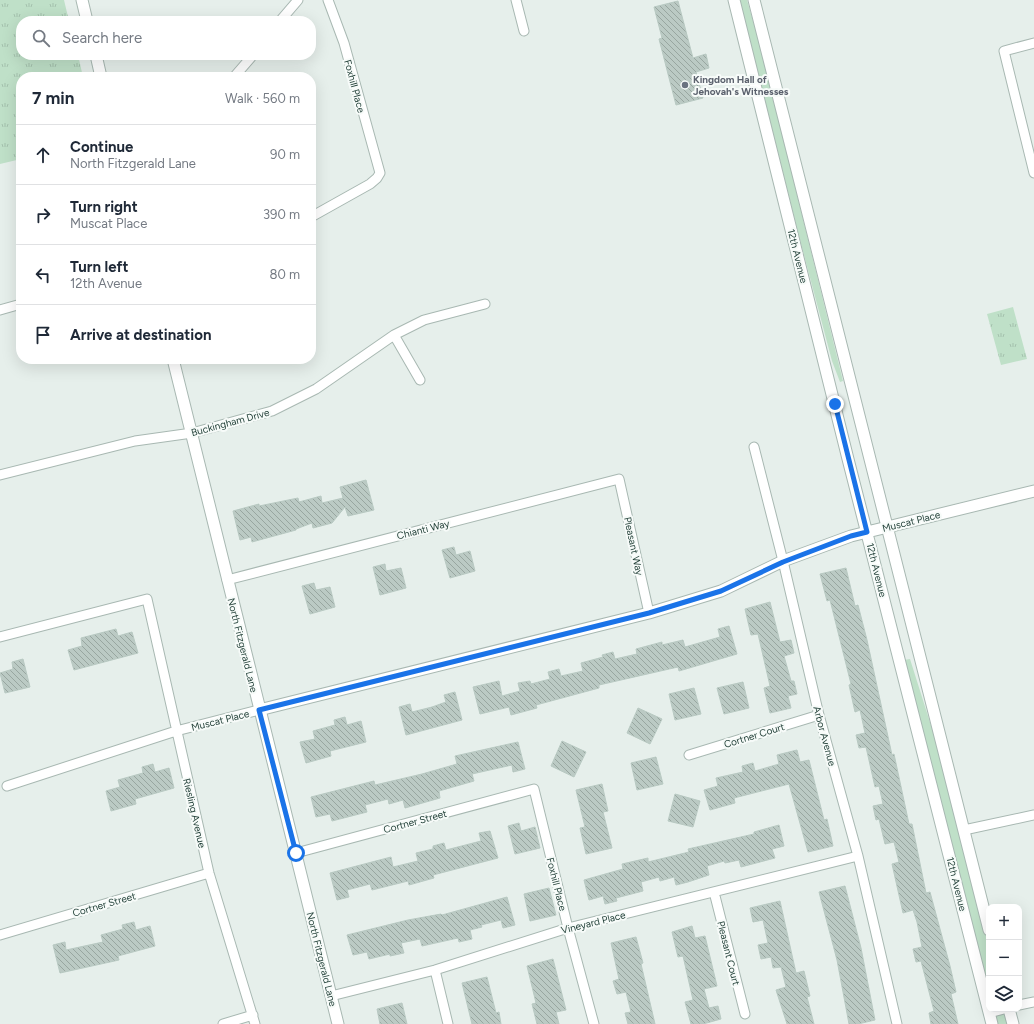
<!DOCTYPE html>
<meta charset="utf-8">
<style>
body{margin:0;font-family:Figtree,sans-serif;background:#f2f2f3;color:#1f2937}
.controls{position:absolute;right:12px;bottom:12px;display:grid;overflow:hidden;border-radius:8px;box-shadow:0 4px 16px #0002}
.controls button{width:36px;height:36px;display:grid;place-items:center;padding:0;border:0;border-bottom:1px solid #e0e1e3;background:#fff;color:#1f2937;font:20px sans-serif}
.stop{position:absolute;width:12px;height:12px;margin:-9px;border:3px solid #1a73e8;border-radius:50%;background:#fff}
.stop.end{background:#1a73e8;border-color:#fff;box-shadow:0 1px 4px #0008}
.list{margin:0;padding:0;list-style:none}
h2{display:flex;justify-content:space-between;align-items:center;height:52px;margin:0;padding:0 16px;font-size:17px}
h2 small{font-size:13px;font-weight:400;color:#747a83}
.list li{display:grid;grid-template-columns:26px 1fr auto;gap:12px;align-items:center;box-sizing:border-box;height:60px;padding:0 16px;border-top:1px solid #e0e1e3}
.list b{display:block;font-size:15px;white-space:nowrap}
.list p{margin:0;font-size:13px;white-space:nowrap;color:#747a83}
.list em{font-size:13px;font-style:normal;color:#747a83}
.icon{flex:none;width:22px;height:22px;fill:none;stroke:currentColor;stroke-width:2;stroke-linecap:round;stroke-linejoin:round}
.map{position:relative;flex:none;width:1034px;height:1024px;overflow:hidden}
.search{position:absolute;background:#fff;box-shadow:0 4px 16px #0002;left:16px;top:16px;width:300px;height:44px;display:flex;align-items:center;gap:10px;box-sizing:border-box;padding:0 14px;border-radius:16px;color:#747a83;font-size:15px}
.panel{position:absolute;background:#fff;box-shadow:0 4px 16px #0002;left:16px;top:72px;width:300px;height:292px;border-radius:16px}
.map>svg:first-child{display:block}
.grass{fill:#bfe0c8}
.park{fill:url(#park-tufts)}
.building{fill:url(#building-back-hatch);stroke:#b8c9c2}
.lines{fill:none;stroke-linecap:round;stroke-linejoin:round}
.minor-casing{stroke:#a8b8b2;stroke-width:11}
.tertiary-casing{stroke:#a8b8b2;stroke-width:13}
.minor{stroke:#fff;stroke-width:9}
.tertiary{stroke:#fff;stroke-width:11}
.route{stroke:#1a73e8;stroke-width:5}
.worship-dot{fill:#6b7280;stroke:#f7fbf9;stroke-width:1.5}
.labels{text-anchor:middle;stroke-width:4;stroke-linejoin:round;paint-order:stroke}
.worship-label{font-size:10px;font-weight:bold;fill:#5b616d;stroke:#f7fbf9;text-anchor:start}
.street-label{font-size:10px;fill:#24423a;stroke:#f7fbf9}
</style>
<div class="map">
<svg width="1034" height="1024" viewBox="0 0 1034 1024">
<defs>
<pattern id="park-tufts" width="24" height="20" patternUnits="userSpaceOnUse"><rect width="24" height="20" fill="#bfe0c8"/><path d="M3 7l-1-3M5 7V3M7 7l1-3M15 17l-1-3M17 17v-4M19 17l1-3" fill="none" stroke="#a4c1ad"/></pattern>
<pattern id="building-back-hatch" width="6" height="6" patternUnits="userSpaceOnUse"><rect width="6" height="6" fill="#bbcac4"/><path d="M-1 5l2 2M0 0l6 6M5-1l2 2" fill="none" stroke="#98a6a0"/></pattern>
</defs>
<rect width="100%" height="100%" fill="#e6efeb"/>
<path class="grass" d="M740 0H747L760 45 843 381 840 382 832 361 799 236Z
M910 659 964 830 989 930V1009H1009L1013 1024H992L904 660Z"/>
<path class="park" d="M0 0H64L69 21H21V55H78L83 77H21V159L0 164Z
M1013 307 1027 359 1001 365 987 314Z"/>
<path class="building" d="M678 1 693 58 706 54 709 68 696 72 703 98 676 105 659 39 662 38 654 7Z
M366 480 374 510 348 516 345 507 332 523 313 528 312 523 296 529V530L252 542 251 537 240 540 233 511 259 504V506L298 498 299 502 321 496 322 503 343 498 340 487Z
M454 547 456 555 470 551 475 571 450 578 442 550Z
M385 564 386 571 401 568 406 588 380 595 373 567Z
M846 568 855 606 858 605 867 640 892 755 894 754 909 824H912L926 893 930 892 950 966 956 992 951 994 958 1024H931L929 1013 934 1011 921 961 916 962 913 949 922 947 917 922 913 910 903 913 892 864 899 862 894 842 885 844 879 819 876 820 873 806 883 804 879 786 875 787 866 747 859 748 856 735 865 733 860 710 855 712 849 685 851 684 830 600 827 601 820 574Z
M314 583 316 590 330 587 335 607 310 614 302 586Z
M770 602 780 642 791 640 794 653 784 656 791 681H794L797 694 788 696 791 708 770 713 764 688 770 686 758 634 751 635 745 609Z
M729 626 737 654 679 671 678 667 599 685V688L536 705 537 708 511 715 509 707 480 714 473 687 499 681 502 696 520 691 518 683 530 681 531 684 550 679 548 672 559 669 561 676 583 671 581 663 603 657 602 655 613 652 615 659 637 654 636 649 662 642V645L683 640 685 647 720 637 718 629Z
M116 629 118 636 132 632 138 653 74 670 68 650 82 646 81 638Z
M23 659 30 687 5 693 0 673 13 669 12 662Z
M743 682 749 708 724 714 717 688Z
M694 688 701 714 675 720 669 694Z
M455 692 462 720 406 735 399 707 410 704 412 712 432 707 446 702 444 695Z
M638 708 662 719 650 744 627 733Z
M345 717 347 725 361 721 366 742 330 751 331 756 306 763 300 742 315 739 313 731 335 725 334 720Z
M562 741 586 752 574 777 551 766Z
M518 742 525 769 513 772 512 765 472 774 474 781 439 791 440 798 405 808 403 800 389 804 388 799 365 805 367 812 332 821 330 814 316 817 311 797 374 781 375 785 422 774 457 764 455 756Z
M797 750 800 762 809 760 824 820 827 819 833 846 808 852 789 784 734 798 735 803 710 810 704 790 718 786 716 778 743 772 742 766 753 763 755 771 779 764 777 755Z
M656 757 663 784 637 790 631 763Z
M153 764 155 772 169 768 174 788 135 799 136 804 111 811 106 791 120 787 118 780 143 773 142 767Z
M602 784 608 811 603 812 612 848 586 854 580 828 585 827 576 790Z
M675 794 700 801 693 827 668 821Z
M519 823 521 831 535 827 540 848 515 854 508 826Z
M779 825 784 846 772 849 775 858 741 867 739 860 725 863 724 861 707 866 709 875 688 882 676 885 674 877 660 881 659 877 641 882 643 891 616 898 617 901 605 904 603 896 589 900 584 880 623 869 622 864 648 858V862L689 852 688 849 754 834V832Z
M490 831 498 858 433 875 434 878 409 885 408 881 372 890 370 884 347 890 349 897 337 900 330 873 391 857 393 867 418 861 416 853 433 849V846L444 843 446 850 481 841 479 833Z
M845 886 861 948 875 1020 858 1024H849L837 960 819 892Z
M549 888 556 915 530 921 524 894Z
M507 897 515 925 503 928 501 920 481 925 482 927 470 930 472 939 459 942 458 938 422 946 420 939 401 943 404 953 390 956V954L369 959 367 952 353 955 347 935 408 920 441 914 442 915Z
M780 901 796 973 804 971 810 996 807 997 814 1024H787L776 990 786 987 781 967 773 968 771 957 761 959 758 945 768 943 763 920 753 922 750 908Z
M134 922 136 930 150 926 155 946 118 956 119 960 60 973 53 945 65 942 66 950 103 942 101 935 123 929 122 925Z
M692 926 695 938 705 936 717 986 704 989 709 1008 718 1006 721 1019 703 1024H691L685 1002 693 1000 683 956 678 957 672 932Z
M636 937 643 963 641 964 655 1024H628L625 1013 631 1012 626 992 617 994 613 981 619 979 611 943Z
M553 959 566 1010 556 1012 559 1024H537L532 1004 536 1003 527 966Z
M487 977 496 1013 499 1012 501 1024H472L462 983Z
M402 1003 407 1024H380L377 1009Z"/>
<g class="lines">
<g class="minor-casing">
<path id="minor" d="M516 0 524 31
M280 21 298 0
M1034 43 1004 51 1034 173
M234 77 253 55
M311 217 370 184 377 178 380 173 344 43 328 0
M0 310 21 304
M394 335 420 380
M754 447 783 561 819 715 858 856 897 1024
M0 475 135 441 192 433 272 411 316 389 394 335 424 320 485 304
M227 580 619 479 649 613
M0 637 147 599 209 873 255 1024
M689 755 819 715
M7 786 176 731 259 710
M964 830 1034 815
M296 853 534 789 568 928 594 1024
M714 892 745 1014
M0 935 209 873
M435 970 448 1024
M331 996 435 970 568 928 858 856
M1019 1005 1034 1002
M989 1013 1004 1009
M223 1024 253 1015"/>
</g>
<g class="tertiary-casing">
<path id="tertiary" d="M82 0 87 21
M734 0 848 459 992 1024
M754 0 989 930
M96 55 101 77
M173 359 338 1024
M259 710 649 613 721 591 783 561 851 536 1034 491
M1009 1009 1013 1024"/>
</g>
<use href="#minor" class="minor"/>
<use href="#tertiary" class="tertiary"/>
</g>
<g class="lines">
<path class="route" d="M296 853 259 710 649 613 721 591 783 562 851 536 867 532 835 404"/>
</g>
<circle class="worship-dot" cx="685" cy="85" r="4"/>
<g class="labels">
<g class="worship-label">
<text x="693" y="83">Kingdom Hall of<tspan x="693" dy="12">Jehovah's Witnesses</tspan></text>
</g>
<g class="street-label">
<text transform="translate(355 86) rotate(75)" y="4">Foxhill Place</text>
<text transform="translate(798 256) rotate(76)" y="4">12th Avenue</text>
<text transform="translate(230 422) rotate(-15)" y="4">Buckingham Drive</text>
<text transform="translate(911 521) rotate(-14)" y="4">Muscat Place</text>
<text transform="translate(423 529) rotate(-14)" y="4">Chianti Way</text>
<text transform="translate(634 546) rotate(78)" y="4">Pleasant Way</text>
<text transform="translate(877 570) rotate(76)" y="4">12th Avenue</text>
<text transform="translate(243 645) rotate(76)" y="4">North Fitzgerald Lane</text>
<text transform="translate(220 720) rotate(-14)" y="4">Muscat Place</text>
<text transform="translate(754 735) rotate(-17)" y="4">Cortner Court</text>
<text transform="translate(825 736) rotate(75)" y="4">Arbor Avenue</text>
<text transform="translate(195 813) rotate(77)" y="4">Riesling Avenue</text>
<text transform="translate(415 821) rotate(-15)" y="4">Cortner Street</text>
<text transform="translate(557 884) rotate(76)" y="4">Foxhill Place</text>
<text transform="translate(957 884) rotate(76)" y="4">12th Avenue</text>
<text transform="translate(104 904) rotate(-16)" y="4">Cortner Street</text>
<text transform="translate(593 922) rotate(-14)" y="4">Vineyard Place</text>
<text transform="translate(729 953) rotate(76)" y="4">Pleasant Court</text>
<text transform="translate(322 959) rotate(76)" y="4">North Fitzgerald Lane</text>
</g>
</g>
</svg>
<div class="controls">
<button>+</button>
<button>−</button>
<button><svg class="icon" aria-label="layers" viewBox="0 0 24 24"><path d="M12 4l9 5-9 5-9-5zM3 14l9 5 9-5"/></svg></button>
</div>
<div class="stop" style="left:296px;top:853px"></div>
<div class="stop end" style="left:835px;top:404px"></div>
<div class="search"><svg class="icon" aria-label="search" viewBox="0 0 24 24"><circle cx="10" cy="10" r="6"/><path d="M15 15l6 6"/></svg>Search here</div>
<section class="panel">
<h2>7 min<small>Walk · 560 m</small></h2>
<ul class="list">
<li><svg class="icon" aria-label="ahead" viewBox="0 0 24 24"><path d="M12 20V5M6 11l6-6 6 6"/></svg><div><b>Continue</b><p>North Fitzgerald Lane</p></div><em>90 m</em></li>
<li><svg class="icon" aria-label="right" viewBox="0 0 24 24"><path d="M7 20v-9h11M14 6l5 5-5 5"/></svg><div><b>Turn right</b><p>Muscat Place</p></div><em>390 m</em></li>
<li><svg class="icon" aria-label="left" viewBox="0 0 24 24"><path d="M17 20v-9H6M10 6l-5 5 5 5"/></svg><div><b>Turn left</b><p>12th Avenue</p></div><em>80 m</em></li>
<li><svg class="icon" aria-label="arrive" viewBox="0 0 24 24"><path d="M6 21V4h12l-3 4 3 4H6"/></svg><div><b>Arrive at destination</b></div></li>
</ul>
</section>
</div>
